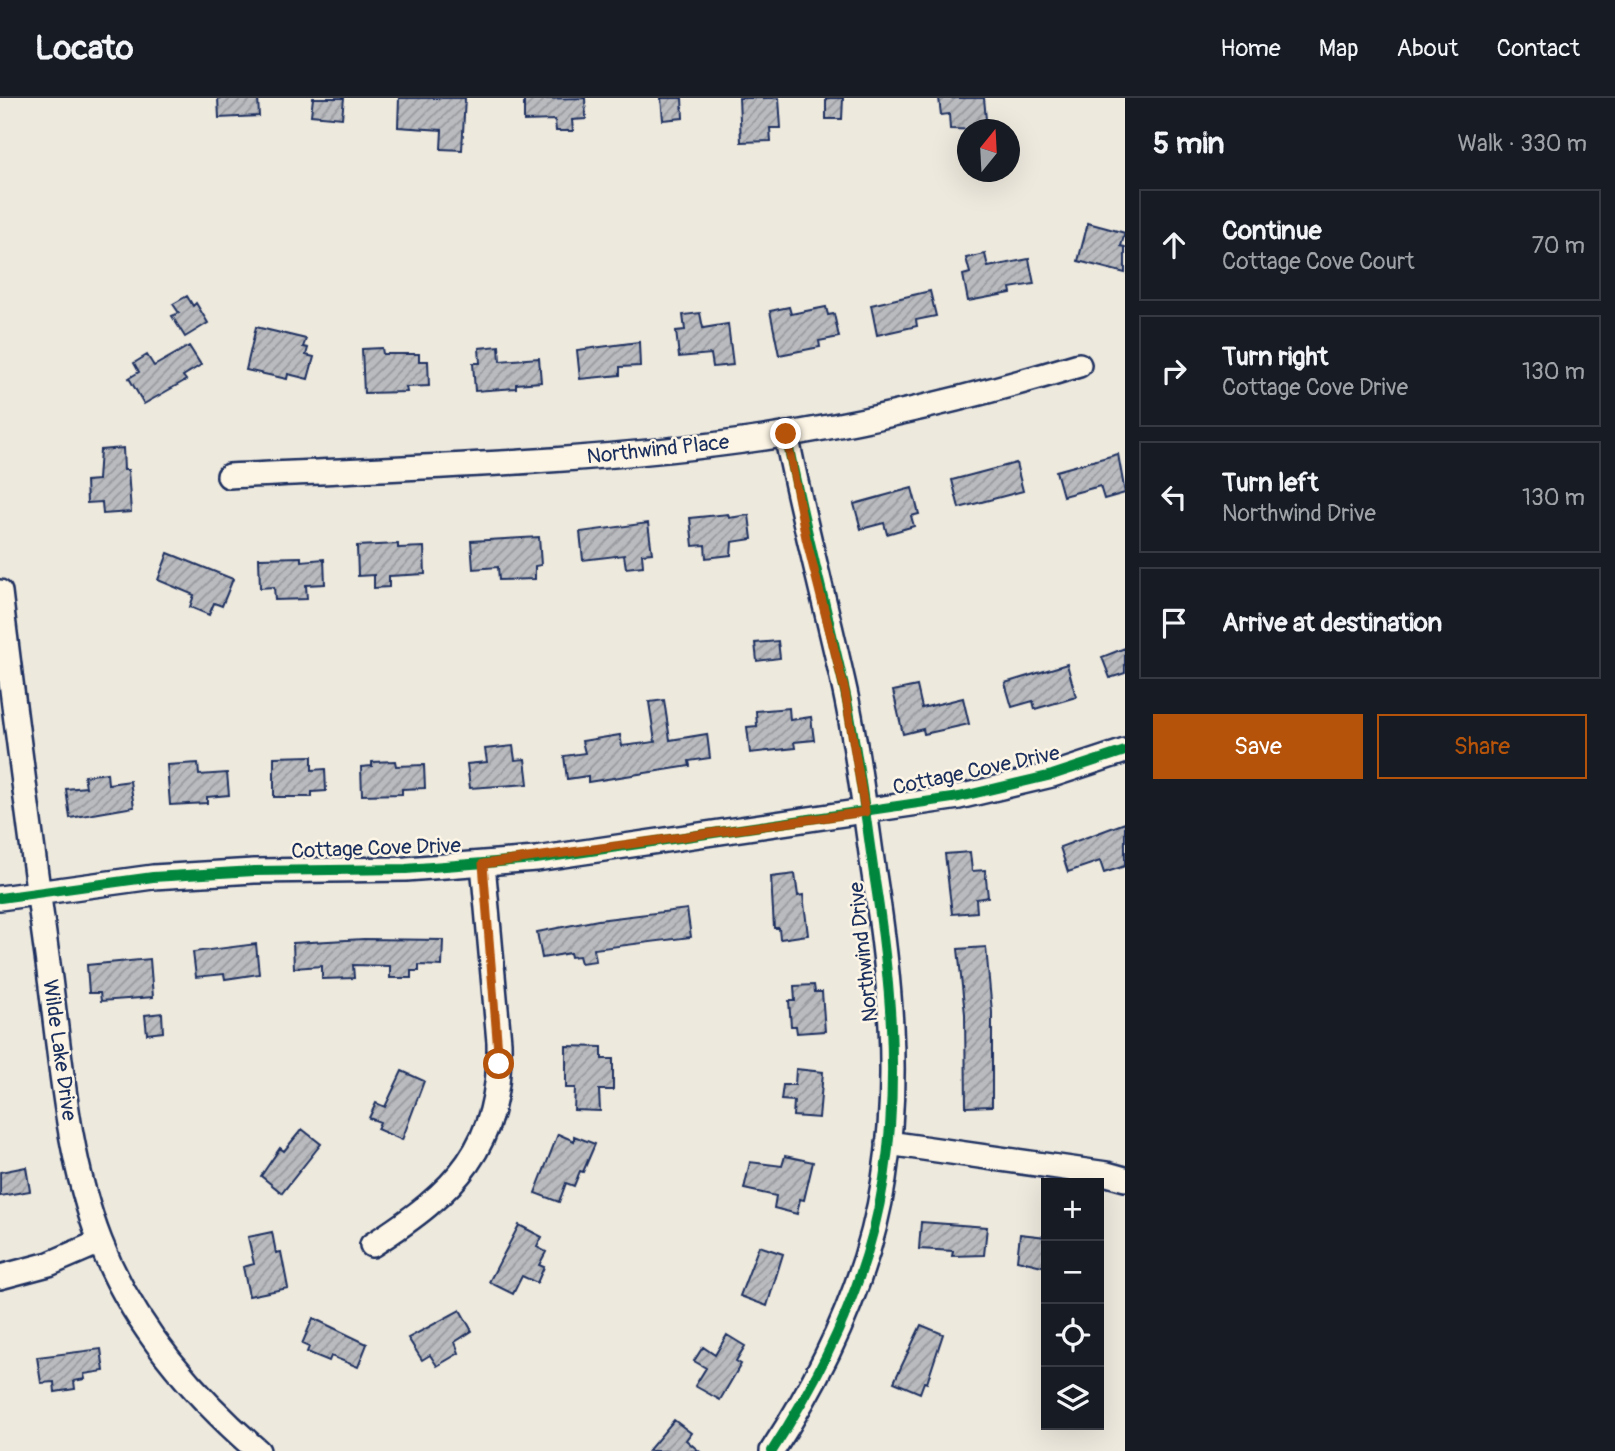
<!DOCTYPE html>
<meta charset="utf-8">
<style>
body{margin:0;font-family:Pangolin,sans-serif;background:#242831;color:#f1f3f6}
.controls{position:absolute;right:21px;bottom:21px;display:grid;overflow:hidden;border-radius:0px;box-shadow:0 7px 28px #0002}
.controls button{width:63px;height:63px;display:grid;place-items:center;padding:0;border:0;border-bottom:2px solid #363941;background:#171b24;color:#f1f3f6;font:35px sans-serif}
.compass{position:absolute;left:957px;top:21px;width:63px;height:63px;border-radius:50%;background:#171b24;box-shadow:0 7px 28px #0002;rotate:18deg}
.stop{position:absolute;width:21px;height:21px;margin:-16px;border:5px solid #b45309;border-radius:50%;background:#fff}
.stop.end{background:#b45309;border-color:#fff;box-shadow:0 2px 7px #0008}
.list{margin:0;padding:0;list-style:none}
h2{display:flex;justify-content:space-between;align-items:center;height:91px;margin:0;padding:0 28px;font-size:30px}
h2 small{font-size:23px;font-weight:400;color:#9ea1a6}
.list li{display:grid;grid-template-columns:46px 1fr auto;gap:21px;align-items:center;box-sizing:border-box;height:112px;margin:0 14px 14px;padding:0 14px;border:2px solid #363941;border-radius:0px}
.list b{display:block;font-size:26px;white-space:nowrap}
.list p{margin:0;font-size:23px;white-space:nowrap;color:#9ea1a6}
.list em{font-size:23px;font-style:normal;color:#9ea1a6}
.actions{display:flex;gap:14px;padding:21px 28px}
.actions a{flex:1;padding:16px 0;border:2px solid #b45309;border-radius:0px;text-align:center;font-size:24px;color:#b45309}
.actions .main{background:#b45309;color:#fff}
.icon{flex:none;width:38px;height:38px;fill:none;stroke:currentColor;stroke-width:2;stroke-linecap:round;stroke-linejoin:round}
.map{position:relative;flex:none;width:1125px;height:1353px;overflow:hidden}
header{display:flex;align-items:center;gap:42px;box-sizing:border-box;height:98px;padding:0 35px;background:#171b24;border-bottom:2px solid #363941}
header strong{font-size:33px}
nav{display:flex;gap:38px;margin-inline-start:auto;font-size:24px}
main{display:flex}
aside{flex:1;background:#171b24}
.map>svg:first-child{display:block}
.building{fill:url(#building-hatch);stroke:#1b2f5e;stroke-width:2}
.lines{fill:none;stroke-linecap:round;stroke-linejoin:round}
.street-casing{stroke:#1b2f5e;stroke-width:28}
.street{stroke:#fcf5e5;stroke-width:23}
.cycleway-casing{stroke:#fcf5e5;stroke-width:15}
.cycleway{stroke:#00873e;stroke-width:10}
.route{stroke:#b45309;stroke-width:9}
.labels{text-anchor:middle;stroke-width:5;stroke-linejoin:round;paint-order:stroke}
.street-label{font-size:21px;fill:#1b2f5e;stroke:#fcf5e5}
</style>
<header>
<strong>Locato</strong>
<nav><a>Home</a><a>Map</a><a>About</a><a>Contact</a></nav>
</header>
<main>
<div class="map">
<svg width="1125" height="1353" viewBox="0 0 1125 1353">
<defs>
<pattern id="building-hatch" width="6" height="6" patternUnits="userSpaceOnUse" patternTransform="scale(1.75)"><rect width="6" height="6" fill="#babbbe"/><path d="M-1 1l2-2M0 6l6-6M5 7l2-2" fill="none" stroke="#96989e"/></pattern>
</defs>
<rect width="100%" height="100%" fill="#eee9dd"/>
<filter id="ink" filterUnits="userSpaceOnUse"><feTurbulence type="fractalNoise" baseFrequency=".0143" numOctaves="2"/><feDisplacementMap in="SourceGraphic" scale="14" xChannelSelector="R" yChannelSelector="G"/><feConvolveMatrix kernelMatrix="1 2 1 2 8 2 1 2 1" color-interpolation-filters="sRGB"/></filter>
<g filter="url(#ink)">
<path class="building" d="M218 0H258L259 18 219 20Z
M313 0H344L342 20 311 17Z
M399 0H465L462 52 441 51 442 32 398 29Z
M585 0 586 21 572 22 573 33H556L555 22 524 23V1Z
M661 0H682L683 20 663 22Z
M739 0H779L781 30H770L771 43 741 44Z
M826 0H843L842 21H826Z
M939 0H984L987 32 950 31 949 16 941 17Z
M1088 125 1125 135 1121 148 1125 149V175L1078 163Z
M985 156 988 169 1029 161 1034 186 1010 190 1011 195 968 203 963 177 970 175 966 160Z
M930 193 936 218 916 222 917 228 877 237 871 207Z
M187 198 193 208 196 205 208 225 185 239 172 218 179 215 173 206Z
M789 209 791 216 826 209 828 217 834 216 839 239 819 243 820 249 779 257 770 213Z
M700 215 703 230 728 226 733 267 713 269 711 256 679 259 676 233 685 232 683 217Z
M256 229 306 241 303 249 308 250 306 257 314 259 308 281 288 276 287 281 246 272Z
M639 244 640 268 620 269V277L580 281 577 252Z
M189 248 201 267 183 278 186 282 144 306 129 280 139 274 134 265 147 257 154 268Z
M499 248 500 263 539 260 541 284 516 286V290L475 293 473 265H480L479 250Z
M382 250 383 256H419V263H428L429 288 406 289 407 294 364 295 362 251Z
M123 350 124 372H128L131 414 103 416 102 404 87 405 86 383 98 382 100 352Z
M1118 356 1125 395 1104 401 1100 388 1063 398 1056 373Z
M1016 365 1023 393 959 410 952 382Z
M912 390 919 416 911 418 914 428 887 436 884 425 861 431 854 406Z
M728 416 729 420 749 417 752 441 732 444 731 457 706 460 705 447 693 448 690 420Z
M648 425 652 455 642 456 643 468 626 470 624 457 583 462 580 434Z
M539 439 541 467 535 468V481L499 482 498 469 473 471 471 443Z
M398 446V450L424 449 425 476 389 478V489L374 490V477L358 478 357 448Z
M168 455 233 481 222 508 214 505 209 517 190 509 194 497 158 482Z
M301 459V463L324 461 325 486 306 487 307 501 275 502 274 489 260 490 259 460Z
M778 543 780 560 757 563 755 545Z
M1125 550V575L1110 580 1102 559Z
M1067 566 1076 599 1035 611 1033 603 1012 609 1005 585Z
M917 588 922 610 963 600 969 626 924 636 923 631 903 636 893 593Z
M664 602 670 642 707 636 710 660 689 663 690 668 626 678 588 684V678L567 681 564 658 585 655 582 643 620 637 622 648 655 644 649 604Z
M789 610 790 622 811 619 814 642 794 644 795 650 750 655 747 629 757 628 756 613Z
M513 648 515 662 525 661 528 686 470 690 467 666 487 664 485 651Z
M312 658V672L325 671 326 693 312 694V699H274V659Z
M395 663 396 668 424 667 425 690 402 691V696L362 697 361 669 372 668V664Z
M198 665 199 677 227 675 229 697 207 699V705L170 707 167 667Z
M107 675 108 686 130 683 134 709 70 720 66 691 86 689 84 678Z
M1125 725V768L1104 775 1100 763 1068 774 1060 749Z
M970 754 972 773 985 772 988 799 976 801 977 814 952 816 945 756Z
M795 776 798 798 803 797 808 837 780 841 779 830H774L771 779Z
M687 811 691 839 594 851 596 863 581 865 579 858 571 859 570 855 542 860 537 834 598 822Z
M364 841 443 842 442 868 419 867V873H411V880H390V868L353 867 354 880 322 881V868L294 870 293 845Z
M256 846 259 876 225 881 224 876 196 879 193 854Z
M986 849 992 914V1008L966 1009 965 916 958 851Z
M150 861 153 899 101 903 100 895H89L87 867Z
M814 887 815 894H822L825 933 797 935 796 928H791L789 903H795L794 888Z
M162 915 163 934 147 936 145 917Z
M566 948 602 949V961H613V992H599L600 1013 574 1012 575 990H566Z
M796 971 823 974 819 1020 793 1018 794 1003 781 1002 783 987H795Z
M402 973 424 983 402 1042 377 1031 380 1024 369 1020 376 1005 385 1009Z
M302 1031 321 1046 282 1095 261 1078 280 1050 284 1053Z
M558 1036 574 1043V1038L595 1046 583 1074 580 1073 574 1088 566 1085 559 1104 535 1095Z
M785 1058 813 1064 804 1102 800 1101 797 1116 774 1110 776 1098 744 1091 750 1064 782 1068Z
M26 1069 30 1093 0 1098V1074Z
M921 1124 987 1129 984 1157 952 1158 953 1153 919 1151Z
M519 1127 542 1139 537 1149 546 1154 539 1167 544 1169 537 1185 522 1178 513 1196 489 1184Z
M272 1134 276 1155 281 1154 288 1190 249 1198 243 1169 254 1166 248 1139Z
M1020 1136 1046 1139V1169L1017 1162Z
M759 1148 783 1156 767 1208 740 1198Z
M460 1212 472 1233 455 1244 459 1255 437 1268 430 1257 422 1262 408 1240Z
M313 1220 367 1246 358 1269 331 1258 329 1263 307 1254 309 1249 302 1246Z
M921 1227 943 1236 927 1285 924 1284 920 1295 894 1284Z
M727 1237 745 1248 736 1263 741 1266 720 1302 695 1288 706 1270 694 1263 703 1249 715 1257Z
M101 1251 104 1273 84 1276 85 1281 74 1283 75 1291 55 1294 54 1284 41 1285 37 1259Z
M674 1322 691 1335 686 1342 699 1353H648Z"/>
<g class="lines">
<g class="street-casing">
<path id="street" d="M229 378C407 369 587 366 764 340 870 324 977 298 1079 267
M0 494C15 620 32 747 49 873 61 963 67 1058 100 1143 132 1226 192 1296 258 1353
M0 800 153 779 254 773 406 771 536 761 959 699 1052 677 1125 653
M888 1045 1107 1076 1125 1081
M372 1147C456 1093 501 1050 499 944L483 766
M0 1179 49 1166 100 1144
M772 1353C826 1270 869 1180 884 1081 900 979 890 877 874 776 865 715 858 653 845 593 826 507 803 422 786 336"/>
</g>
<use href="#street" class="street"/>
<g class="cycleway-casing">
<path id="cycleway" d="M0 800 153 779 254 773 406 771 536 761 959 699 1052 677 1125 653
M772 1353C826 1270 869 1180 884 1081 900 979 890 877 874 776 865 715 858 653 845 593 826 507 803 422 786 336"/>
</g>
<use href="#cycleway" class="cycleway"/>
</g>
</g>
<g class="lines" filter="url(#ink)">
<path class="route" d="M499 966 483 766 865 714 845 594 806 440 786 336"/>
</g>
<g class="labels">
<g class="street-label">
<text transform="translate(658 351) rotate(-6)" y="7">Northwind Place</text>
<text transform="translate(976 672) rotate(-12)" y="7">Cottage Cove Drive</text>
<text transform="translate(376 750) rotate(-2)" y="7">Cottage Cove Drive</text>
<text transform="translate(863 854) rotate(-96)" y="7">Northwind Drive</text>
<text transform="translate(60 952) rotate(82)" y="7">Wilde Lake Drive</text>
</g>
</g>
</svg>
<div class="controls">
<button>+</button>
<button>−</button>
<button><svg class="icon" aria-label="locate" viewBox="0 0 24 24"><circle cx="12" cy="12" r="6"/><path d="M12 2v4M12 18v4M2 12h4M18 12h4"/></svg></button>
<button><svg class="icon" aria-label="layers" viewBox="0 0 24 24"><path d="M12 4l9 5-9 5-9-5zM3 14l9 5 9-5"/></svg></button>
</div>
<svg class="compass" viewBox="-18 -18 36 36"><path d="M0-13l5 13h-10z" fill="#e53935"/><path d="M0 13l5-13h-10z" fill="#9ea1a6"/></svg>
<div class="stop" style="left:499px;top:966px"></div>
<div class="stop end" style="left:786px;top:336px"></div>
</div>
<aside>
<h2>5 min<small>Walk · 330 m</small></h2>
<ul class="list">
<li><svg class="icon" aria-label="ahead" viewBox="0 0 24 24"><path d="M12 20V5M6 11l6-6 6 6"/></svg><div><b>Continue</b><p>Cottage Cove Court</p></div><em>70 m</em></li>
<li><svg class="icon" aria-label="right" viewBox="0 0 24 24"><path d="M7 20v-9h11M14 6l5 5-5 5"/></svg><div><b>Turn right</b><p>Cottage Cove Drive</p></div><em>130 m</em></li>
<li><svg class="icon" aria-label="left" viewBox="0 0 24 24"><path d="M17 20v-9H6M10 6l-5 5 5 5"/></svg><div><b>Turn left</b><p>Northwind Drive</p></div><em>130 m</em></li>
<li><svg class="icon" aria-label="arrive" viewBox="0 0 24 24"><path d="M6 21V4h12l-3 4 3 4H6"/></svg><div><b>Arrive at destination</b></div></li>
</ul>
<div class="actions"><a class="main">Save</a><a>Share</a></div>
</aside>
</main>
